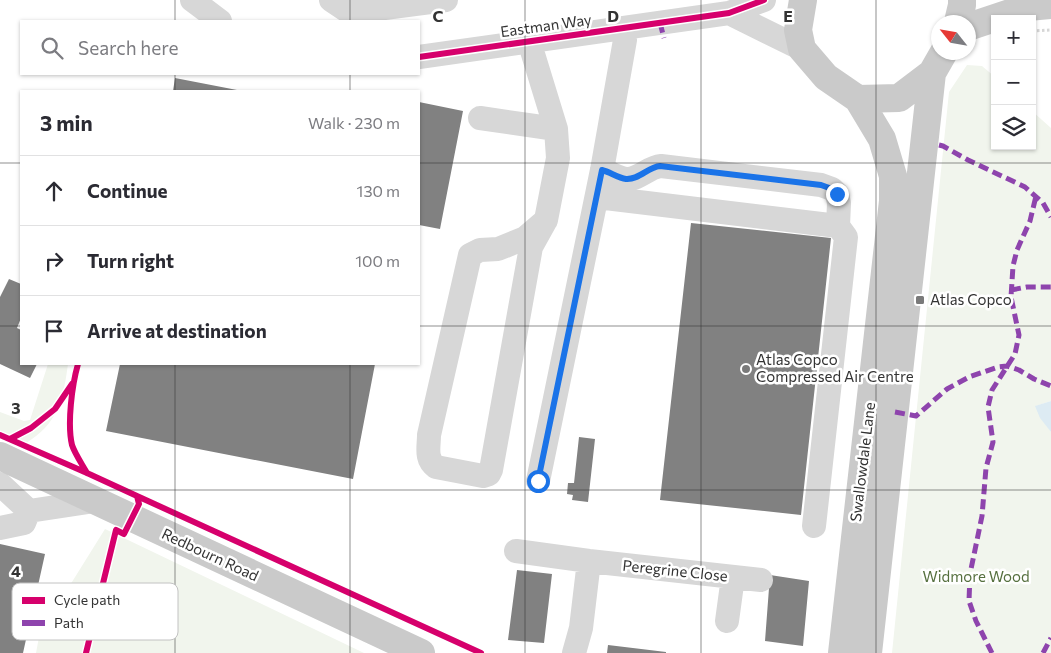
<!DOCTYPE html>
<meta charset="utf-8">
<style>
body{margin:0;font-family:Commissioner,sans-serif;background:#f2f2f3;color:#2b2b33}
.controls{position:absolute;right:15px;top:15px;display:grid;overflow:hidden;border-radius:0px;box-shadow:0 1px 4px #0004}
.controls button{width:45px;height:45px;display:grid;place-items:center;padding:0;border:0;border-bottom:1px solid #e1e1e2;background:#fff;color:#2b2b33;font:25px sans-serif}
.compass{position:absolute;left:931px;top:15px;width:45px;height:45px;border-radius:50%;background:#fff;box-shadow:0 1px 4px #0004;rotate:301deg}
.stop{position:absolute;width:15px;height:15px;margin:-11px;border:4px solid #1a73e8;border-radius:50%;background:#fff}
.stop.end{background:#1a73e8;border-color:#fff;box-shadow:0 1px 5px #0008}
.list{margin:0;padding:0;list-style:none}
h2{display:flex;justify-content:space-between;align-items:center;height:65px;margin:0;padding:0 20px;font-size:21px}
h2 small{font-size:16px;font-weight:400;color:#7c7c81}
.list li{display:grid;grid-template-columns:32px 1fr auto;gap:15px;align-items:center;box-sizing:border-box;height:70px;padding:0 20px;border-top:1px solid #e1e1e2}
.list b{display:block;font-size:19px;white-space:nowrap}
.list em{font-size:16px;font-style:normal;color:#7c7c81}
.icon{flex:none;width:28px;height:28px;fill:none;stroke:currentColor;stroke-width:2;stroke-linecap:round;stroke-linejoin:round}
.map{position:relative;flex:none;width:1051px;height:653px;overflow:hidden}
.search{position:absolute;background:#fff;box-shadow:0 1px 4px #0004;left:20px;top:20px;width:400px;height:55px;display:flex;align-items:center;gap:12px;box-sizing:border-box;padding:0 18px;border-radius:0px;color:#7c7c81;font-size:19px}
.panel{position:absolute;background:#fff;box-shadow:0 1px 4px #0004;left:20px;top:90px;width:400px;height:275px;border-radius:0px}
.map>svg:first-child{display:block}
.green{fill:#f1f5ed}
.water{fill:#ddebf3}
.building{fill:#818181}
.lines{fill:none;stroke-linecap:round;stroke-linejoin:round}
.path{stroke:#d6d6d6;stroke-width:3;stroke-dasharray:2.5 2.5;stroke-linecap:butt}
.minor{stroke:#d7d7d7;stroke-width:24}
.major{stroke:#cacaca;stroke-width:28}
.quiet{stroke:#8e44ad;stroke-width:5;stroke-dasharray:10 5;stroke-linecap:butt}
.cycleway-casing{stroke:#fff;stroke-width:9}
.cycleway{stroke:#d6006c;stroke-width:6}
.route{stroke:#1a73e8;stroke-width:6}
.grid{fill:none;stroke:#333;stroke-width:1;stroke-opacity:0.55}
.poi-dot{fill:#7a7a7a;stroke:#fff;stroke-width:2}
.labels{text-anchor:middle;stroke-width:5;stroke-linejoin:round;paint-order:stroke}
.street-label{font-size:15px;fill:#333;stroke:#fff}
.poi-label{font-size:15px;fill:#333;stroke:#fff;text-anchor:start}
.park-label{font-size:15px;fill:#56703f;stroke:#fff}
.key{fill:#fff;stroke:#c2c2c2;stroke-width:1}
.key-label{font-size:14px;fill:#333}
.grid-label{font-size:16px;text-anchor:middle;font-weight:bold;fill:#333;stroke:#fff;stroke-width:5;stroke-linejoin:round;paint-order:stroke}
</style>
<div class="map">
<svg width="1051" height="653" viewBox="0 0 1051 653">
<rect width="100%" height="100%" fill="#fff"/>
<path class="green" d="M967 65 982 66 995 77V146H1032V111L1051 128V401L1036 406 1051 432V653H892L949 92Z
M48 364H68C64 394 59 421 32 439 28 442 23 445 18 445 13 445 5 440 0 438V412L24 421 30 420Z
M105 529 364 653H36L39 637 57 606Z"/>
<path class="water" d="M1051 401V432L1040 418 1035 406Z"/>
<path class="building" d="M175 78 237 90V91H173Z
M419 102 463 111 440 229 419 225Z
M691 223 831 238 801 515 660 500Z
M9 279 21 284V318L17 328 21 330V364H37L30 378 0 364V297Z
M120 364H375L353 479 106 431Z
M579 437 595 439 588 502 572 500 573 495 567 494 568 483H574Z
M0 544 45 554 23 653H0Z
M517 570 552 574 544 643 508 640Z
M770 575 809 581 803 646 765 641Z
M608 645 666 652V653H607Z"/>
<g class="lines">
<path class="path" d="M1032 31 1051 30"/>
<path class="minor" d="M192 0 220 21
M331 0 346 10H369L446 0
M729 13 802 49
M529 41 556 129 558 158 546 220 531 247 491 470 489 474 483 476 436 467C425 459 429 447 429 435L470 255 480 250 498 249 525 238 546 220
M419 57 729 13 764 0
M480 118 556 129
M602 170C610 172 618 178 626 179 639 180 648 167 661 166L821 185 832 189 837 194 839 203 838 226 846 237 814 526
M597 197 838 226
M538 481 602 170 625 40 624 28
M0 484 29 511 24 523 0 528
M29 511 95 501
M516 551 589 561 761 580
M727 621 733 577
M574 653 581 628 589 561"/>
<path class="major" d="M803 0 798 30 802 49 826 77 858 99 899 98 932 73 944 52
M958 22 962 5V0
M968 27 1028 7 1051 5
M0 456 421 653
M842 653 893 201V176L882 139 858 99
M868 653 932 73"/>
<path class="quiet" d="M660 23 664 38
M939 145 943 146 968 160 1025 187 1043 203 1051 217
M1011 290 1027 287H1051
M895 412 916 416 947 389 969 377 998 367 1007 366 1019 370 1034 379 1051 386
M992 653 976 621 969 601 970 574 982 516 986 468 993 442 988 407 992 390 1015 354 1019 335 1011 297 1013 266 1017 250 1030 221 1036 196
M1043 653 1051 638"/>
<g class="cycleway-casing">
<path id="cycleway" d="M419 57 729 13 764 0
M78 364C72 385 67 424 72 445 75 454 82 464 87 473
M0 435 87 473 137 496 139 504 124 534 116 530 86 653
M10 439 31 428 55 409 72 384
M137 496 481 653"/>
</g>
<use href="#cycleway" class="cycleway"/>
</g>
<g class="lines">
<path class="route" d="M538 481 602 170C610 172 618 178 626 179 639 180 648 167 660 166L821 185 832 189 837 194"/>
</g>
<path class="grid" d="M175 0V21M350 0V21M525 0V653M701 0V653M876 0V653M175 74V91M350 74V91M0 163H21M419 163H1051M0 326H21M419 326H1051M175 364V653M350 364V653M0 490H1051"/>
<g class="poi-dot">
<rect x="915" y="295" width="10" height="10" rx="2.5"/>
<circle cx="746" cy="369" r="5"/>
</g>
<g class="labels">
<g class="street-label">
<text transform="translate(546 26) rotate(-8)" y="5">Eastman Way</text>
<text transform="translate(863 462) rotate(-83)" y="5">Swallowdale Lane</text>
<text transform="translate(210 555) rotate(25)" y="5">Redbourn Road</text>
<text transform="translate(675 571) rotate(6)" y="5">Peregrine Close</text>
</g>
<g class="poi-label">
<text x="930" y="305">Atlas Copco</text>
<text x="756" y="365">Atlas Copco<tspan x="756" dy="17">Compressed Air Centre</tspan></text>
</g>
<g class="park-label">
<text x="976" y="582">Widmore Wood</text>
</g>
</g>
<rect x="12" y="583" width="166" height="57" rx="8" class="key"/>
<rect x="22" y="597" width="23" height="7" fill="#d6006c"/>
<rect x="22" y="620" width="23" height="6" fill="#8e44ad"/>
<g class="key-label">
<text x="54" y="605">Cycle path</text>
<text x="54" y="628">Path</text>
</g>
<g class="grid-label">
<text x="438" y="22">C</text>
<text x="613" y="22">D</text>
<text x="788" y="22">E</text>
<text x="16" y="414">3</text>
<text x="16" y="577">4</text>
</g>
</svg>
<div class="controls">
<button>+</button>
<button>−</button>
<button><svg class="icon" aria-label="layers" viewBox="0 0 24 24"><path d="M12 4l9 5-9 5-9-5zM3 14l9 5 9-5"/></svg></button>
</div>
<svg class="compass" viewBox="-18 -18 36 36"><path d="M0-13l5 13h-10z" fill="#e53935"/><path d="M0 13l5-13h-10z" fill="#7c7c81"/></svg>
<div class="stop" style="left:538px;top:481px"></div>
<div class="stop end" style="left:837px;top:194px"></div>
<div class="search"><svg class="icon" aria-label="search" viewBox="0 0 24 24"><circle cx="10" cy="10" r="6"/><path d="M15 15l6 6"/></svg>Search here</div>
<section class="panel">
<h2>3 min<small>Walk · 230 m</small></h2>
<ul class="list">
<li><svg class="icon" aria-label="ahead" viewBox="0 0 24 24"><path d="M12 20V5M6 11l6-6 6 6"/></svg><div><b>Continue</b></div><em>130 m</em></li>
<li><svg class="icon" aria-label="right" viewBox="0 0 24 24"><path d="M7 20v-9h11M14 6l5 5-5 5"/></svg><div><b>Turn right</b></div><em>100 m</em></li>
<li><svg class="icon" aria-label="arrive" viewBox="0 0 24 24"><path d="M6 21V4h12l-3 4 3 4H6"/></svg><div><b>Arrive at destination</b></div></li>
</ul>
</section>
</div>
